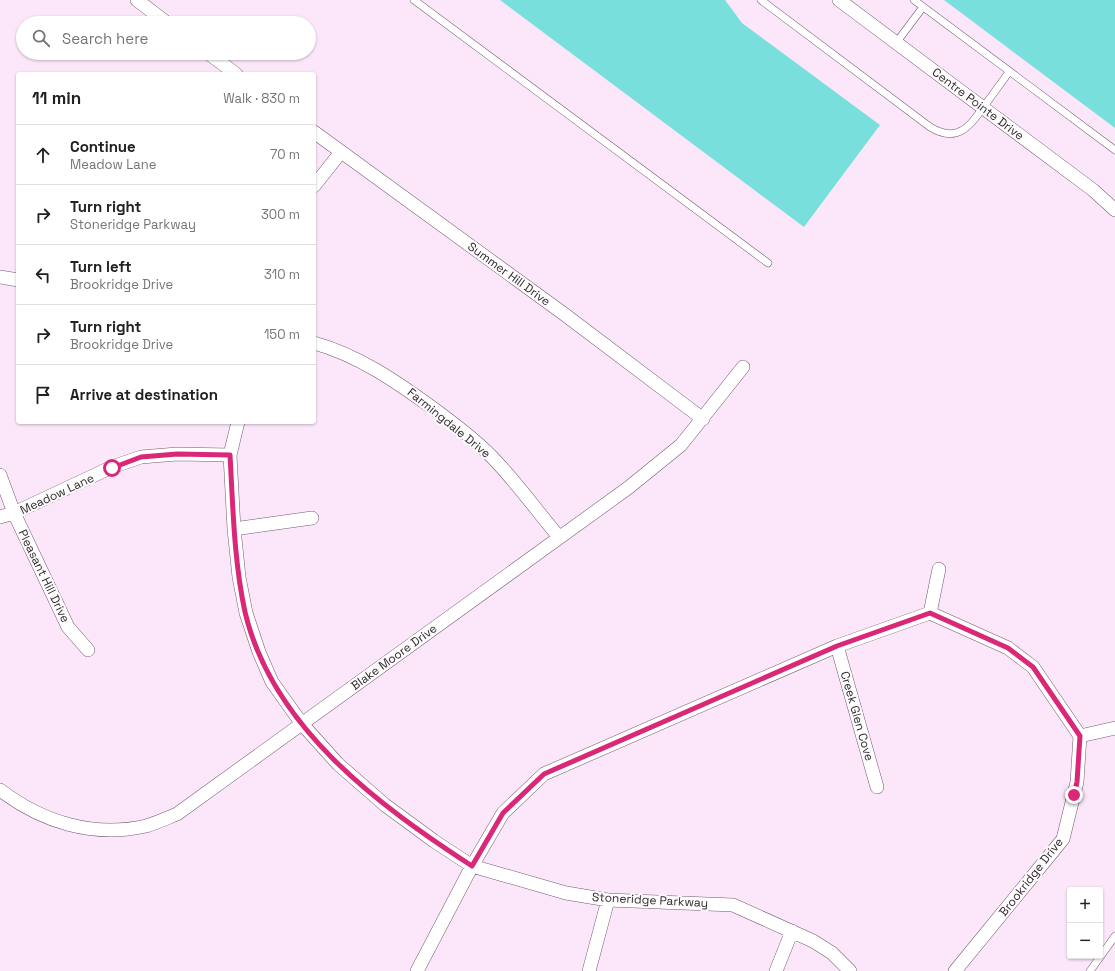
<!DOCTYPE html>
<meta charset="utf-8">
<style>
body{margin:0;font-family:"Space Grotesk",sans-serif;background:#f2f2f2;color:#202124}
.controls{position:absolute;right:12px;bottom:12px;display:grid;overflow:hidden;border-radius:4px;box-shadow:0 1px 3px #0004}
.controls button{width:36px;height:36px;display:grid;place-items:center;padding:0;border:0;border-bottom:1px solid #e0e0e0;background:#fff;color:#202124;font:20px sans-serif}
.stop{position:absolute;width:12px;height:12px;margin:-9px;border:3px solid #db2777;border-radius:50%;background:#fff}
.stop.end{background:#db2777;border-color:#fff;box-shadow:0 1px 4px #0008}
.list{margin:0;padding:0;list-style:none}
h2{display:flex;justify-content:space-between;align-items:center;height:52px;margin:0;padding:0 16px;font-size:17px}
h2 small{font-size:13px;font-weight:400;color:#757577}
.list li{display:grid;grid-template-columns:26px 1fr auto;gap:12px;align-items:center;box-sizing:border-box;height:60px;padding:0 16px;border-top:1px solid #e0e0e0}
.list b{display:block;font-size:15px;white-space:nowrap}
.list p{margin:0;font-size:13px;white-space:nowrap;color:#757577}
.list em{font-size:13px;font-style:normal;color:#757577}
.icon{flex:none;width:22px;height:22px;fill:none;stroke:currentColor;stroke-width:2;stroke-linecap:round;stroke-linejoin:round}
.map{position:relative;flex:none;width:1115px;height:971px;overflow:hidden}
.search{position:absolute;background:#fff;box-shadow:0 1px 3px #0004;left:16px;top:16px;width:300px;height:44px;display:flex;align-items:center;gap:10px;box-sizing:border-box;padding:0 14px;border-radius:22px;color:#757577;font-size:15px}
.panel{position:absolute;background:#fff;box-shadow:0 1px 3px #0004;left:16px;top:72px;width:300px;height:352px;border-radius:4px}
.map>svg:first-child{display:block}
.building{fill:#79dfdd}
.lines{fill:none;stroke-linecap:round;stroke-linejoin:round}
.service-casing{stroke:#725c70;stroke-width:8}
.minor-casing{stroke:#725c70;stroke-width:14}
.service{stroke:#fff;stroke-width:7}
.minor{stroke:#fff;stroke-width:13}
.route{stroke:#db2777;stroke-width:5}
.labels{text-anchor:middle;stroke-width:4;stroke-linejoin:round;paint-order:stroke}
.street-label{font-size:12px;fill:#332932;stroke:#fcfcfc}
</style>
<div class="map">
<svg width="1115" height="971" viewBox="0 0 1115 971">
<rect width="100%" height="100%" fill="#fce7fa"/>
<path class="building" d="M500 0H725L742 23 880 125 804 227Z
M944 0H1115V128Z"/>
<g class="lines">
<g class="service-casing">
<path id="service" d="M414 0 768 263
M761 0 930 127C958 144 970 126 985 105 993 94 1001 83 1009 72
M914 0 1115 150
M896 43 923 7
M1090 971 1115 936"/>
</g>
<g class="minor-casing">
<path id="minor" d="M137 0 167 23
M839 0 1093 190 1115 210
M208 53 236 74
M314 132 564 314 703 419
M314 186 341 152
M0 277 18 280
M314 343C358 355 397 382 434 409 453 423 473 438 490 455 515 480 536 510 559 537
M238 422 230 455 234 529 239 577 246 613 259 652 272 682 302 724 338 764 385 805 434 841 472 866 566 893 608 900 733 905 813 941 832 953 850 971
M0 475 14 513 68 627 88 650
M0 517 14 513 112 467 141 457 177 454 230 455
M234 529 312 518
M930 613 939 569
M837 646 877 787
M1080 736 1115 728
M0 790C42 822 93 838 146 826 156 823 167 818 177 814L628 488 681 445 743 367
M417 971 472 866 503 813 544 774 837 646 930 613 1008 648 1033 667 1080 736 1077 782 1063 839 955 971
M589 971 608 900
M776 971 792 931"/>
</g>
<use href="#service" class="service"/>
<use href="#minor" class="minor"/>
</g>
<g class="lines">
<path class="route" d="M112 468 141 457 177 454 230 455C233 508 234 561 245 612 272 727 378 805 472 866L503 813 544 774 837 646 930 613 1008 648 1033 667 1080 736 1077 782 1074 795"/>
</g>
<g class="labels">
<g class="street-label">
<text transform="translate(978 104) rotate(37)" y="4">Centre Pointe Drive</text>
<text transform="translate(509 274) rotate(36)" y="4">Summer Hill Drive</text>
<text transform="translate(449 423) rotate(39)" y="4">Farmingdale Drive</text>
<text transform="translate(57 494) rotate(-25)" y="4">Meadow Lane</text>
<text transform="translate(44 576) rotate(64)" y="4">Pleasant Hill Drive</text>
<text transform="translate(394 657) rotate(-36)" y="4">Blake Moore Drive</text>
<text transform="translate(857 716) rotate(74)" y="4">Creek Glen Cove</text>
<text transform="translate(1031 877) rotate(-52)" y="4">Brookridge Drive</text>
<text transform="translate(650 900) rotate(3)" y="4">Stoneridge Parkway</text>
</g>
</g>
</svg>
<div class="controls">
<button>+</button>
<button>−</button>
</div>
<div class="stop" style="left:112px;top:468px"></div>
<div class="stop end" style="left:1074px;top:795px"></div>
<div class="search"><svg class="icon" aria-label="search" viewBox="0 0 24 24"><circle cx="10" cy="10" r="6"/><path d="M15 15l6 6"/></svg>Search here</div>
<section class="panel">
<h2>11 min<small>Walk · 830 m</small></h2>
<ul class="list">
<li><svg class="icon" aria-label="ahead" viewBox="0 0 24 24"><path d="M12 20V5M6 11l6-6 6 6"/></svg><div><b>Continue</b><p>Meadow Lane</p></div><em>70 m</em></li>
<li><svg class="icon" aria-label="right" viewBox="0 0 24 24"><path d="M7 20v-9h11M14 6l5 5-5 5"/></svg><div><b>Turn right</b><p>Stoneridge Parkway</p></div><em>300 m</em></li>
<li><svg class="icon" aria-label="left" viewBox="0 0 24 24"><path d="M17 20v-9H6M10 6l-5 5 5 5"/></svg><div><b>Turn left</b><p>Brookridge Drive</p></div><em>310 m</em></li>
<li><svg class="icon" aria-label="right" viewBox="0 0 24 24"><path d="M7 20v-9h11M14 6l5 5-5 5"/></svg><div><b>Turn right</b><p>Brookridge Drive</p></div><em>150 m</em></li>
<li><svg class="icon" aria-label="arrive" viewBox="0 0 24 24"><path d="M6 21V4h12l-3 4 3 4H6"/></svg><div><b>Arrive at destination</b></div></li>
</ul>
</section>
</div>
